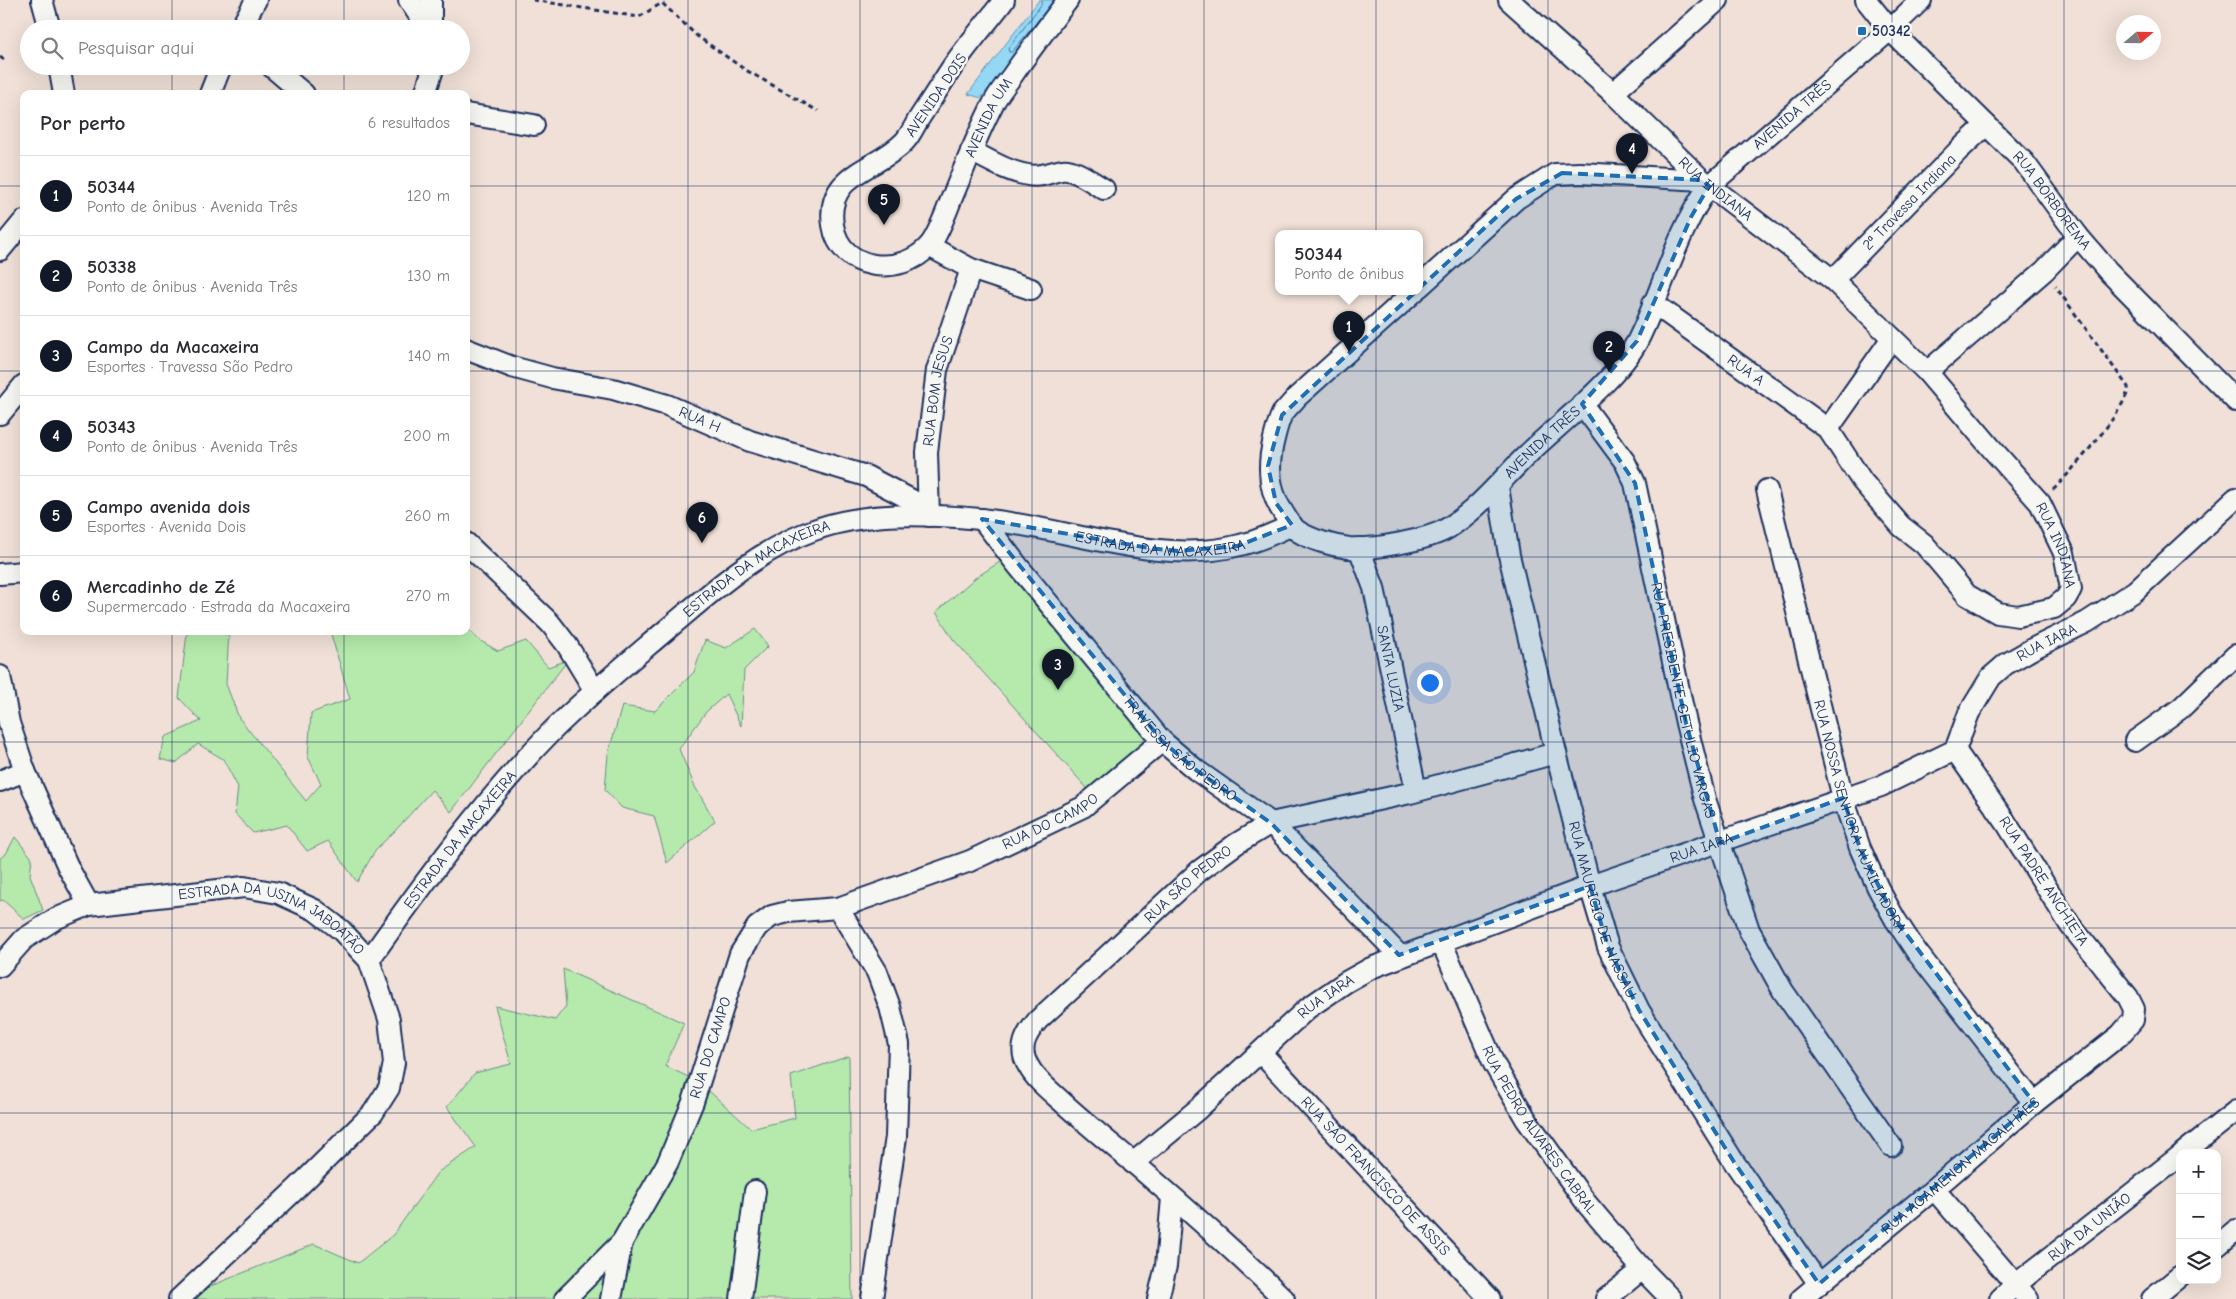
<!DOCTYPE html>
<html lang="pt">
<meta charset="utf-8">
<style>
body{margin:0;font-family:"Comic Neue",sans-serif;background:#f2f2f3;color:#2b2b33}
.controls{position:absolute;right:15px;bottom:15px;display:grid;overflow:hidden;border-radius:10px;box-shadow:0 5px 20px #0002}
.controls button{width:45px;height:45px;display:grid;place-items:center;padding:0;border:0;border-bottom:1px solid #e1e1e2;background:#fff;color:#2b2b33;font:25px sans-serif}
.compass{position:absolute;left:2116px;top:15px;width:45px;height:45px;border-radius:50%;background:#fff;box-shadow:0 5px 20px #0002;rotate:70deg}
.you{position:absolute;left:1429px;top:682px;width:18px;height:18px;margin:-12px;border:4px solid #fff;border-radius:50%;background:#1a73e8;box-shadow:0 0 0 8px #1a73e833}
.badge{display:grid;place-items:center;width:32px;height:32px;border-radius:50%;background:#111827;color:#fff;font-size:16px;font-weight:700}
.pin{position:absolute;translate:-50% -41px;filter:drop-shadow(0 1px 2px #0008)}
.pin::after{content:'';position:absolute;top:26px;width:18px;height:15px;background:inherit;clip-path:polygon(0 0,100% 0,50% 100%)}
.popup{position:absolute;left:1275px;top:230px;width:148px;height:65px;box-sizing:border-box;display:grid;place-content:center;border-radius:10px;background:#fff;filter:drop-shadow(0 1px 4px #0005);font-size:16px;white-space:nowrap;color:#7c7c81}
.popup b{font-size:19px;color:#2b2b33}
.popup::after{content:'';position:absolute;left:50%;top:100%;margin-left:-10px;border:10px solid transparent;border-top-color:#fff}
.list{margin:0;padding:0;list-style:none}
h2{display:flex;justify-content:space-between;align-items:center;height:65px;margin:0;padding:0 20px;font-size:21px}
h2 small{font-size:16px;font-weight:400;color:#7c7c81}
.list li{display:grid;grid-template-columns:32px 1fr auto;gap:15px;align-items:center;box-sizing:border-box;height:80px;padding:0 20px;border-top:1px solid #e1e1e2}
.list b{display:block;font-size:19px;white-space:nowrap}
.list p{margin:0;font-size:16px;white-space:nowrap;color:#7c7c81}
.list em{font-size:16px;font-style:normal;color:#7c7c81}
.icon{flex:none;width:28px;height:28px;fill:none;stroke:currentColor;stroke-width:2;stroke-linecap:round;stroke-linejoin:round}
.map{position:relative;flex:none;width:2236px;height:1299px;overflow:hidden}
.search{position:absolute;background:#fff;box-shadow:0 5px 20px #0002;left:20px;top:20px;width:450px;height:55px;display:flex;align-items:center;gap:12px;box-sizing:border-box;padding:0 18px;border-radius:28px;color:#7c7c81;font-size:19px}
.panel{position:absolute;background:#fff;box-shadow:0 5px 20px #0002;left:20px;top:90px;width:450px;height:545px;border-radius:10px}
.map>svg:first-child{display:block}
.green{fill:#b5eaac;stroke:#688c85}
.water{fill:#94d8f5;stroke:#6494b9}
.lines{fill:none;stroke-linecap:round;stroke-linejoin:round}
.shore{stroke:#4b739a;stroke-width:1}
.minor-casing{stroke:#1b2f5e;stroke-width:24}
.path{stroke:#1b2f5e;stroke-width:3;stroke-dasharray:5 4;stroke-linecap:butt}
.minor{stroke:#f6f6f2;stroke-width:20}
.marked{fill:#1f6fb2;fill-opacity:0.2;stroke:#1f6fb2;stroke-width:4;stroke-dasharray:10 6;stroke-linejoin:round}
.grid{fill:none;stroke:#1b2f5e;stroke-width:1;stroke-opacity:0.55}
.poi-dot{fill:#1f6fb2;stroke:#f6f6f2;stroke-width:2}
.labels{text-anchor:middle;stroke-width:5;stroke-linejoin:round;paint-order:stroke}
.poi-label{font-size:15px;font-weight:bold;fill:#1b2f5e;stroke:#f6f6f2;text-anchor:start}
.street-label{font-size:15px;fill:#1b2f5e;stroke:#f6f6f2}
</style>
<div class="map">
<svg width="2236" height="1299" viewBox="0 0 2236 1299">
<rect width="100%" height="100%" fill="#f0e0d7"/>
<filter id="ink" filterUnits="userSpaceOnUse"><feTurbulence type="fractalNoise" baseFrequency=".02" numOctaves="2"/><feDisplacementMap in="SourceGraphic" scale="10" xChannelSelector="R" yChannelSelector="G"/><feConvolveMatrix kernelMatrix="1 2 1 2 8 2 1 2 1" color-interpolation-filters="sRGB"/></filter>
<g filter="url(#ink)">
<path class="green" d="M1009 556 1159 740 1095 797 953 639 936 612 975 578Z
M466 628 479 640 498 651 526 641 548 667 568 660 451 812 432 790 394 832 376 849 357 882 328 841 307 851 287 825 253 833 235 814 238 787 223 759 198 744 176 763 160 759 165 737 201 721 179 698 187 633 189 631H229L226 684 239 718 306 801 321 784 308 757 311 713 350 699 330 631H466Z
M755 629 768 646 744 670 741 726 726 694 706 712 679 749 694 785 715 821 667 863 654 816 622 808 605 790 608 754 622 706 655 711 694 672 705 640 726 648Z
M15 837 32 858 30 875 43 910 24 919 3 900 0 901V858L6 854Z
M563 969 684 1023 665 1066 699 1082 751 1129 795 1118 791 1076 849 1056 852 1299H179L314 1244 358 1263 393 1235 438 1172 476 1147 447 1107 475 1073 511 1064 495 1006 555 1020 566 1006Z"/>
<path class="water" d="M1039 0H1062L981 98 968 94Z"/>
<g class="lines">
<path class="shore" d="M1040 18 1012 52H1009L1008 49 1041 5 1042 0"/>
<g class="minor-casing">
<g id="minor">
<path d="M42 0 50 29"/>
<path d="M409 0 428 29"/>
<path d="M431 0V29"/>
<path id="s1" d="M1004 0C987 23 967 45 951 69 940 86 929 103 918 120 914 127 910 136 904 142 877 170 825 173 833 225 840 272 901 277 929 246 938 236 948 207 953 195 966 164 978 133 993 104 998 94 1005 85 1012 76 1030 50 1049 25 1068 0"/>
<path id="s2" d="M1509 0 1613 93 1702 180 1833 280 1927 372 1992 449 2040 503 2064 553 2071 589 2066 598 2054 608 2018 616 1998 613 1967 595 1924 544 1901 526 1862 481 1828 429 1653 303"/>
<path id="s3" d="M1866 0 1890 30 2024 162 2078 236 2108 271 2236 401"/>
<path d="M240 29 256 0"/>
<path d="M59 66 64 94"/>
<path d="M271 66 304 94"/>
<path d="M1613 93 1718 0"/>
<path d="M210 94 221 66"/>
<path d="M425 94 434 66"/>
<path d="M466 114 534 125"/>
<path d="M971 151C989 160 1008 172 1028 175 1041 178 1050 172 1062 170 1075 168 1093 183 1104 189"/>
<path d="M929 246 971 269 1031 289"/>
<path d="M0 250 24 221"/>
<path d="M1833 280 1958 151 1986 125"/>
<path d="M1419 287 1516 199 1555 174 1580 173 1702 180"/>
<path id="s4" d="M1415 291 1297 397C1292 403 1287 408 1282 414 1278 422 1276 431 1274 439 1267 466 1268 491 1284 514 1288 520 1292 528 1299 532 1312 540 1333 546 1349 548 1372 550 1429 540 1448 528 1479 509 1502 479 1528 454 1560 423 1618 379 1638 340 1663 290 1676 233 1709 186L1890 30 1921 0"/>
<path id="s5" d="M466 349 512 367 552 378 613 389 667 405 750 441 866 476 927 508"/>
<path d="M1927 372 2044 271 2078 236"/>
<path id="s6" d="M1582 404 1625 462 1635 483 1686 723 1705 799 1749 930 1783 991 1891 1146"/>
<path d="M0 414 24 385"/>
<path d="M1828 429 1892 338"/>
<path id="s7" d="M1498 487 1509 555 1556 753 1590 886 1608 947 1639 1010 1734 1162 1819 1284"/>
<path id="s8" d="M1767 490 1843 798 1860 848 1878 888 1895 919 1916 951 2034 1103"/>
<path id="s9" d="M929 516 927 452 937 370 971 269"/>
<path id="s10" d="M982 519 1018 566 1162 741 1196 770 1271 823 1399 955"/>
<path d="M466 543 550 623 567 645 595 691"/>
<path id="s11" d="M1359 548 1374 588 1416 791"/>
<path d="M0 574 24 572"/>
<path d="M0 676 9 723 25 771 69 869 89 905"/>
<path d="M2135 741 2181 708 2236 655"/>
<path d="M0 781 25 771"/>
<path d="M838 908 877 972 890 1007 899 1044 896 1137 872 1299"/>
<path id="s12" d="M1441 941 1494 1064 1526 1119 1587 1204 1642 1269 1671 1299"/>
<path id="s13" d="M369 960C425 881 482 803 550 733 588 695 630 661 671 626 716 588 758 550 814 530 866 511 926 514 980 519 1063 526 1158 567 1240 545 1258 541 1275 533 1292 525"/>
<path id="s14" d="M0 966 24 939 55 919 89 905 244 887 278 893 315 910 341 930 369 960 389 1019 394 1063 389 1088 373 1113 295 1190 179 1299"/>
<path id="s15" d="M1261 1053 1490 1299"/>
<path d="M2183 1153 2236 1111"/>
<path id="s16" d="M1133 1163 1198 1109 1308 1008 1346 982 1371 968 1590 886 1881 786 1955 750 1969 713 1991 677 2006 664 2034 648 2087 622 2135 591 2236 498"/>
<path d="M1934 1189 2028 1299"/>
<path d="M2217 1246 2236 1230"/>
<path id="s17" d="M565 1299 622 1242 668 1162 693 1102 740 954 757 927 772 916 788 912 838 908 970 861 1083 807 1162 741"/>
<path d="M611 1299 622 1242"/>
<path d="M741 1299 755 1191"/>
<path d="M1158 1299 1166 1266 1172 1198"/>
<path id="s18" d="M1284 1299C1236 1252 1186 1208 1135 1164 1110 1143 1084 1122 1060 1100 1049 1090 1036 1080 1029 1067 1017 1049 1026 1034 1038 1020L1199 871 1236 844 1271 823 1410 793 1556 753"/>
<path d="M1606 1299 1642 1269"/>
<path id="s19" d="M1801 1299 1934 1189 2034 1103 2120 1035 2133 1020 2134 1009 2128 997 2070 925 2005 821 1955 750"/>
<path id="s20" d="M2000 1299 2015 1285 2180 1156"/>
<path d="M2152 1299 2180 1276"/>
</g>
</g>
<path class="path" d="M533 0 639 17 662 3 697 36 744 69 818 111
M0 57 6 61
M2053 490C2067 476 2131 404 2128 387L2055 286"/>
<use href="#minor" class="minor"/>
</g>
</g>
<path class="marked" d="M1562 173 1702 180 1709 186 1691 217 1637 341 1582 404 1635 483 1686 723 1720 843 1843 798 1860 848 1895 919 2034 1103 1819 1284 1734 1162 1639 1010 1608 947 1590 886 1399 955 1271 823 1196 770 1162 741 982 519 1149 548 1178 551 1237 546 1292 525 1276 503 1268 466 1282 415 1516 199Z"/>
<path class="grid" d="M172 0V29M344 0V29M516 0V1299M688 0V1299M860 0V1299M1032 0V1299M1204 0V1299M1376 0V1299M1548 0V1299M1720 0V1299M1892 0V1299M2064 0V1299M172 66V94M344 66V94M0 186H24M466 186H2236M0 371H24M466 371H2236M0 557H24M466 557H2236M172 631V1299M344 631V1299M0 742H2236M0 928H2236M0 1113H2236"/>
<rect class="poi-dot" x="1857" y="26" width="10" height="10" rx="2.5"/>
<g class="labels">
<g class="poi-label">
<text x="1872" y="36">50342</text>
</g>
<g class="street-label">
<text transform="translate(936 95) rotate(-56)" y="5">AVENIDA DOIS</text>
<text dy="5" stroke="none"><textPath href="#s4" startOffset="1012">AVENIDA TRÊS</textPath></text>
<text dy="5" stroke="none"><textPath href="#s1" startOffset="555">AVENIDA UM</textPath></text>
<text dy="5" stroke="none"><textPath href="#s2" startOffset="280">RUA INDIANA</textPath></text>
<text dy="5" stroke="none"><textPath href="#s3" startOffset="274">RUA BORBOREMA</textPath></text>
<text transform="translate(1909 202) rotate(-46)" y="5">2ª Travessa Indiana</text>
<text transform="translate(1746 370) rotate(36)" y="5">RUA A</text>
<text dy="5" stroke="none"><textPath href="#s9" startOffset="126">RUA BOM JESUS</textPath></text>
<text dy="5" stroke="none"><textPath href="#s5" startOffset="245">RUA H</textPath></text>
<text dy="5" stroke="none"><textPath href="#s4" startOffset="592">AVENIDA TRÊS</textPath></text>
<text dy="5" stroke="none"><textPath href="#s13" startOffset="976">ESTRADA DA MACAXEIRA</textPath></text>
<text dy="5" stroke="none"><textPath href="#s2" startOffset="779">RUA INDIANA</textPath></text>
<text dy="5" stroke="none"><textPath href="#s13" startOffset="556">ESTRADA DA MACAXEIRA</textPath></text>
<text dy="5" stroke="none"><textPath href="#s16" startOffset="1080">RUA IARA</textPath></text>
<text dy="5" stroke="none"><textPath href="#s11" startOffset="125">SANTA LUZIA</textPath></text>
<text dy="5" stroke="none"><textPath href="#s6" startOffset="318">RUA PRESIDENTE GETULIO VARGAS</textPath></text>
<text dy="5" stroke="none"><textPath href="#s10" startOffset="304">TRAVESSA SÃO PEDRO</textPath></text>
<text dy="5" stroke="none"><textPath href="#s8" startOffset="340">RUA NOSSA SENHORA AUXILIADORA</textPath></text>
<text dy="5" stroke="none"><textPath href="#s17" startOffset="740">RUA DO CAMPO</textPath></text>
<text dy="5" stroke="none"><textPath href="#s13" startOffset="151">ESTRADA DA MACAXEIRA</textPath></text>
<text dy="5" stroke="none"><textPath href="#s16" startOffset="660">RUA IARA</textPath></text>
<text transform="translate(2044 881) rotate(57)" y="5">RUA PADRE ANCHIETA</text>
<text dy="5" stroke="none"><textPath href="#s18" startOffset="600">RUA SÃO PEDRO</textPath></text>
<text dy="5" stroke="none"><textPath href="#s7" startOffset="436">RUA MAURICIO DE NASSAU</textPath></text>
<text dy="5" stroke="none"><textPath href="#s14" startOffset="302">ESTRADA DA USINA JABOATÃO</textPath></text>
<text dy="5" stroke="none"><textPath href="#s16" startOffset="255">RUA IARA</textPath></text>
<text dy="5" stroke="none"><textPath href="#s17" startOffset="295">RUA DO CAMPO</textPath></text>
<text dy="5" stroke="none"><textPath href="#s12" startOffset="214">RUA PEDRO ÁLVARES CABRAL</textPath></text>
<text dy="5" stroke="none"><textPath href="#s19" startOffset="208">RUA AGAMENON MAGALHÃES</textPath></text>
<text dy="5" stroke="none"><textPath href="#s15" startOffset="168">RUA SÃO FRANCISCO DE ASSIS</textPath></text>
<text dy="5" stroke="none"><textPath href="#s20" startOffset="115">RUA DA UNIÃO</textPath></text>
</g>
</g>
</svg>
<div class="controls">
<button>+</button>
<button>−</button>
<button><svg class="icon" aria-label="layers" viewBox="0 0 24 24"><path d="M12 4l9 5-9 5-9-5zM3 14l9 5 9-5"/></svg></button>
</div>
<svg class="compass" viewBox="-18 -18 36 36"><path d="M0-13l5 13h-10z" fill="#e53935"/><path d="M0 13l5-13h-10z" fill="#7c7c81"/></svg>
<div class="you"></div>
<div class="pin badge" style="left:1349px;top:352px">1</div>
<div class="popup"><b>50344</b>Ponto de ônibus</div>
<div class="pin badge" style="left:1609px;top:372px">2</div>
<div class="pin badge" style="left:1058px;top:690px">3</div>
<div class="pin badge" style="left:1632px;top:174px">4</div>
<div class="pin badge" style="left:884px;top:225px">5</div>
<div class="pin badge" style="left:702px;top:543px">6</div>
<div class="search"><svg class="icon" aria-label="search" viewBox="0 0 24 24"><circle cx="10" cy="10" r="6"/><path d="M15 15l6 6"/></svg>Pesquisar aqui</div>
<section class="panel">
<h2>Por perto<small>6 resultados</small></h2>
<ul class="list">
<li><span class="badge">1</span><div><b>50344</b><p>Ponto de ônibus · Avenida Três</p></div><em>120 m</em></li>
<li><span class="badge">2</span><div><b>50338</b><p>Ponto de ônibus · Avenida Três</p></div><em>130 m</em></li>
<li><span class="badge">3</span><div><b>Campo da Macaxeira</b><p>Esportes · Travessa São Pedro</p></div><em>140 m</em></li>
<li><span class="badge">4</span><div><b>50343</b><p>Ponto de ônibus · Avenida Três</p></div><em>200 m</em></li>
<li><span class="badge">5</span><div><b>Campo avenida dois</b><p>Esportes · Avenida Dois</p></div><em>260 m</em></li>
<li><span class="badge">6</span><div><b>Mercadinho de Zé</b><p>Supermercado · Estrada da Macaxeira</p></div><em>270 m</em></li>
</ul>
</section>
</div>
